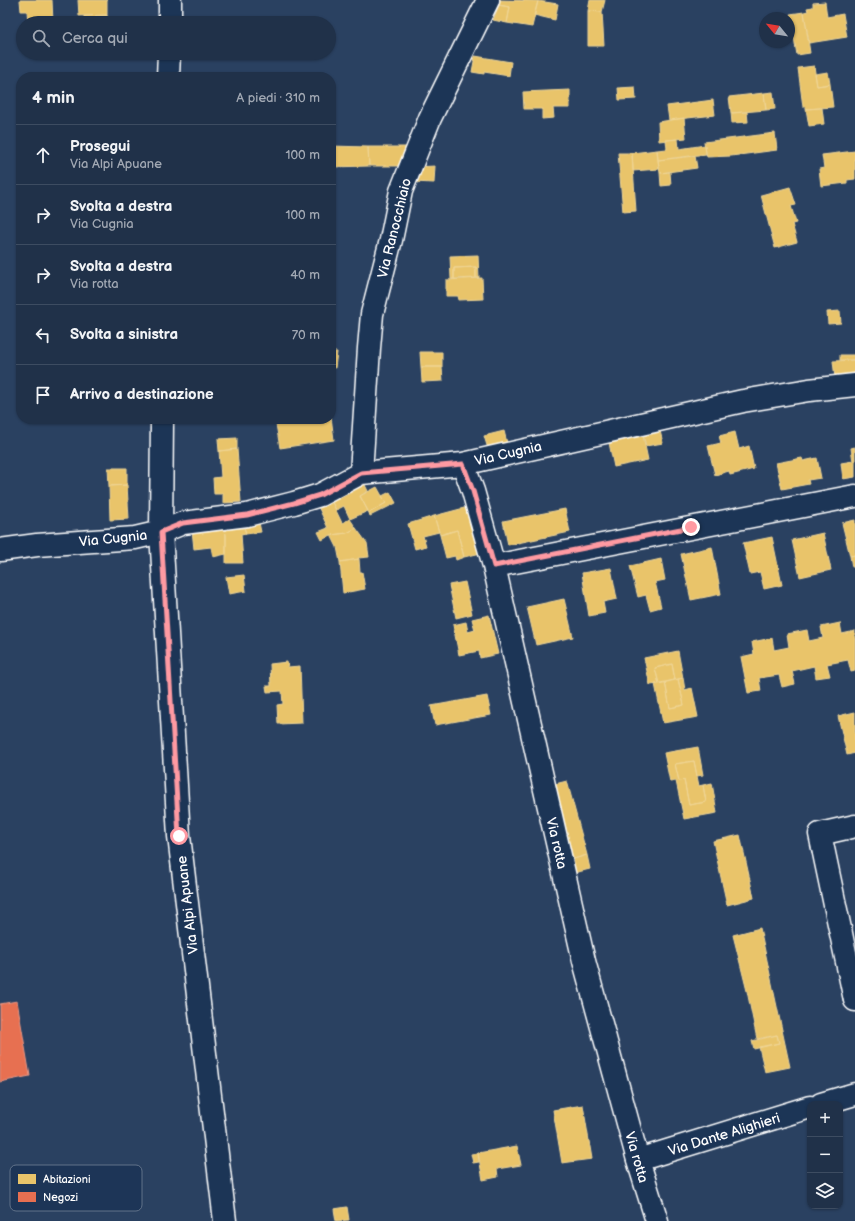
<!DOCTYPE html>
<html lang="it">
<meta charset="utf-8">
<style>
body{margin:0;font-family:"Balsamiq Sans",sans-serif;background:#283950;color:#f1f3f6}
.controls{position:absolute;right:12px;bottom:12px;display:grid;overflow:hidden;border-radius:8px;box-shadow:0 1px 3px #0004}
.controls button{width:36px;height:36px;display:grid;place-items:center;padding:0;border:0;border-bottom:1px solid #3d4c61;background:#203149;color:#f1f3f6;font:20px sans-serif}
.compass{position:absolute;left:759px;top:12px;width:36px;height:36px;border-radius:50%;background:#203149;box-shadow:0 1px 3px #0004;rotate:300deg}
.stop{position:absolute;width:12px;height:12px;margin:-9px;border:3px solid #ff9aa2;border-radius:50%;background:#fff}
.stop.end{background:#ff9aa2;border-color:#fff;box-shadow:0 1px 4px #0008}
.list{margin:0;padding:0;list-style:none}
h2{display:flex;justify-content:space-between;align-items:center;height:52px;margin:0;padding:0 16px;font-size:17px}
h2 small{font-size:13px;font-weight:400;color:#a2a9b4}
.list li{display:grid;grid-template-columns:26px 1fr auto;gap:12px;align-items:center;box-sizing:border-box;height:60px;padding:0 16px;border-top:1px solid #3d4c61}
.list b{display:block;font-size:15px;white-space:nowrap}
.list p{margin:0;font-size:13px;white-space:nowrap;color:#a2a9b4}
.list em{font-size:13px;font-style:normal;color:#a2a9b4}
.icon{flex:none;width:22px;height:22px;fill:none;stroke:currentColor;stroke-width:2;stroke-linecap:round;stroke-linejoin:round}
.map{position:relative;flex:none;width:855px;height:1221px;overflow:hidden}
.search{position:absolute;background:#203149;box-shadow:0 1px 3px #0004;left:16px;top:16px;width:320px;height:44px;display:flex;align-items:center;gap:10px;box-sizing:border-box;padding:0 14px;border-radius:22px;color:#a2a9b4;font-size:15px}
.panel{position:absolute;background:#203149;box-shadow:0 1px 3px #0004;left:16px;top:72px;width:320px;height:352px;border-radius:16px}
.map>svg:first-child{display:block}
.homes{fill:#e9c46a;stroke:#f0d697}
.shops{fill:#e76f51;stroke:#ee9a85}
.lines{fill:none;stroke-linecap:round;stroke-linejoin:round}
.street-casing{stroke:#fff;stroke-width:25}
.secondary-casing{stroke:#fff;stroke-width:25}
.street{stroke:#1d3557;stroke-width:22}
.secondary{stroke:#1d3557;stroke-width:22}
.route{stroke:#ff9aa2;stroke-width:5}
.labels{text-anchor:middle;stroke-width:4;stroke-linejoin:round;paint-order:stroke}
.street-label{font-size:14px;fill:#fff;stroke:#1d3557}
.key{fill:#1d3557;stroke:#617289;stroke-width:1}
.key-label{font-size:11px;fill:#fff}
</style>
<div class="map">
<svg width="855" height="1221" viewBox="0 0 855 1221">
<rect width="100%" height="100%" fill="#2a4161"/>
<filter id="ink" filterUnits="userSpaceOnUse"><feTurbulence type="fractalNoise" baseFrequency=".025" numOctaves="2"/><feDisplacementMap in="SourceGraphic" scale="8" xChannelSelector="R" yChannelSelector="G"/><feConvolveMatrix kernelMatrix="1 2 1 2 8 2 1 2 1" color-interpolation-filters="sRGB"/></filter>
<g filter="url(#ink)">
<path class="homes" d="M20 0H52L53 23H28L27 11H21Z
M78 0H107V15L79 16Z
M500 0 538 1 532 27 507 23 510 7 497 5Z
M590 0H605L602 12 588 11Z
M538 1 558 4 555 20 534 15Z
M825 2 827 17 843 14 847 37 809 43 804 12 808 11 807 8 813 7V3Z
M499 5 510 7 507 23 493 20Z
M588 11 602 12 604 46H588Z
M804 12 810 53 797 55 790 14Z
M107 15 108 23H84V16Z
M475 56 511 62 509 76 484 72V74L472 72Z
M814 66 817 86 830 84 833 107 806 109V107H803L798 68Z
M828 72 830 84 817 86 815 74Z
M635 87 636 99 619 100 618 88Z
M570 90V108H553L554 118 542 119V109H524L523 92Z
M773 92 775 109 766 110 764 93Z
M764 93 766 110 731 113 729 97Z
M713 100 715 115 669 120 667 106Z
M822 108 824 124 809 126 806 109Z
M747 112 748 122 732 123 731 113Z
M684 118 686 138 659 141 658 122Z
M775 133 777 150 731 156 707 157 704 142Z
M678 139 679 149 705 145 706 154 658 160 657 150 667 149 666 140Z
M331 146 368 147 369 166 331 167Z
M368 147H412L404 166H369Z
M657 150 659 169 633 171 632 153Z
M855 151V179L847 180V183L821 186 819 169 824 168 822 155Z
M618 153H632L636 211 623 212Z
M695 156 697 168 660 173 658 160Z
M435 166 434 183 413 182 416 167Z
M670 172 671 185 661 186 660 173Z
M790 187 796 205 791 206 796 223 792 224 797 242 775 248 761 195Z
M478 255 479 278H476V267L454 268V279H451L450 256Z
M476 267V278L454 279V268Z
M482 278 483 299 459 300 458 296H446V280Z
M840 311 841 323 828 324 827 312Z
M331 352H337L335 368 331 367Z
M420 352H442V367H421Z
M840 355H855V360H840Z
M855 360V376L835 378 833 361Z
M421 367H442L443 381 422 382Z
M331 417 334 440 280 448 276 424 312 419H331Z
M659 427 663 443 646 446 642 431Z
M504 431 508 447 489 452 484 436Z
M642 431 648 460 614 467 608 438Z
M735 432 739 449 749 446 754 469 730 475 729 471 715 475 708 446 721 443 719 436Z
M237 438V449L219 451 218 439Z
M855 447V477L843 479 841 463 853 461 851 448Z
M237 449 241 502 223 503V494H214L213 478 221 477 219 451Z
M802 458 803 461 817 458 821 478 808 480 809 484 782 489 776 463Z
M108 468H127V485L109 486Z
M363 481 368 491 360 496 368 511 350 519 344 506 336 510 330 498Z
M127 485 129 519 110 520 109 486Z
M377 487 386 503 369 513 360 496Z
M390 492 396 503 370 516 369 513 386 503 382 496Z
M330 498 342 523 350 519 356 528 347 533 331 535 322 540 318 532 328 528 317 504Z
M468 507 481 553 464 557 457 530 440 535 434 516Z
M565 509 570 532 508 545 503 521Z
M434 516 439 532 423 536 426 546 415 549 408 524Z
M258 518 261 532 246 534 242 521Z
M855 520V555L850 556 842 523Z
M242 521 246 533 241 534 243 563H226V535L224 524Z
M224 524 226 535V554L213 557 211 547 194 549 192 530Z
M356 528 367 543 369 557 358 558 359 559 340 562 337 547 331 535 347 533Z
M457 530 464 557 456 560 455 556 446 558 440 535Z
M823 533 831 570 800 577 792 540Z
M772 537 782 585 764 589 760 572 750 574 743 543Z
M712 547 721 594 691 600 681 554Z
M855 555V567H852L850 556Z
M359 559 360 572H362L365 589 343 593 340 562Z
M661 559 665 580 655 582 661 607 650 610 646 595 638 597 630 566Z
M611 568 617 599 603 602 605 613 589 616 582 573Z
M244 575 246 591 229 594 226 577Z
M465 582 472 614 456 618 449 585Z
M564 599 573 637 536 645 527 607Z
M489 615 498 654 480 658 479 651 459 655 453 625 466 622 468 632 475 630 472 619Z
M840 623 842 634 855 631V671L851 672 848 660 827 664 830 676 816 678 814 666 792 671 795 684 782 687 779 675 759 678 761 691 748 693 741 657 754 654 752 642 772 638 774 650 789 647 787 634 807 630 809 641 823 638 821 627Z
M678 651 683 678 675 680 672 664 655 668 659 684 650 685 644 658Z
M287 662 288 667 300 666 302 723 278 724 277 705 283 704 282 691 267 692 266 686H271L270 664Z
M672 664 675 680 659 684 655 668Z
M683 678 685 690 692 688 698 717 663 723 655 684 665 682 670 708 684 705 678 679Z
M678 679 684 705 670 708 665 682Z
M487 696 491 715 435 725 431 706Z
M855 712V753L847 755 838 716Z
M698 747 703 775 697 776 694 761 675 764 679 781 684 780 689 805 706 802 703 785 712 783 717 813 684 819 676 781 670 782 664 753Z
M694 761 699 786 703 785 706 802 689 805 684 780 679 781 675 764Z
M567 781 587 855 567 861 547 786Z
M740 835 754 898 727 905 713 841Z
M587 855 590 869 570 874 567 861Z
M760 928 790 1067 765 1072 759 1047 779 1043 777 1035 757 1039 747 991 733 935Z
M777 1035 779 1043 754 1049 752 1041Z
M583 1105 592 1159 562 1163 553 1110Z
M517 1146 521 1165 497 1169 498 1177 483 1180 478 1153Z
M478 1153 479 1162 473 1163 471 1154Z
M347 1207 349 1220 336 1221 334 1209Z"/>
<path class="shops" d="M17 1001 30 1076 0 1082V1004Z"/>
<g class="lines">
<g class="street-casing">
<path id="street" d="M463 464 473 491 494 566 584 961 638 1160 657 1221
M361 473 369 348 372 314 391 240 401 191 430 118 488 0
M0 550 37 545 135 538 161 532 183 523 247 515 294 503 320 495 361 473 463 464 743 401 809 390 855 385
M494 566 855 496
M855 826 820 834 855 1000
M821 1104 855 1094
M638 1160 810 1107"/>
</g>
<g class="secondary-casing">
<path id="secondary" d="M170 23V0
M168 77 169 53
M162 419 161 532 179 836 225 1221"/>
</g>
<use href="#street" class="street"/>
<use href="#secondary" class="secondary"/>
</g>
</g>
<g class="lines" filter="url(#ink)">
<path class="route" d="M179 836 161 532 183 523 247 515 294 503 320 495 361 473 463 464 473 491 494 566 691 527"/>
</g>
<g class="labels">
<g class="street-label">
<text transform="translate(394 228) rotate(-76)" y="5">Via Ranocchiaio</text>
<text transform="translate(508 453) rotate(-13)" y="5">Via Cugnia</text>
<text transform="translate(113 538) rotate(-6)" y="5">Via Cugnia</text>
<text transform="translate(557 843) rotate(77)" y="5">Via rotta</text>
<text transform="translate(187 905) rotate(-97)" y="5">Via Alpi Apuane</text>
<text transform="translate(724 1134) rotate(-17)" y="5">Via Dante Alighieri</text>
<text transform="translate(637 1157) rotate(74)" y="5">Via rotta</text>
</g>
</g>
<rect x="10" y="1165" width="132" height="46" rx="6" class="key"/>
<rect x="18" y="1174" width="18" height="10" fill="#e9c46a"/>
<rect x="18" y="1192" width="18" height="10" fill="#e76f51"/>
<g class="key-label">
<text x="43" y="1183">Abitazioni</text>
<text x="43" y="1201">Negozi</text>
</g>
</svg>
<div class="controls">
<button>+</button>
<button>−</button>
<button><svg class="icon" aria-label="layers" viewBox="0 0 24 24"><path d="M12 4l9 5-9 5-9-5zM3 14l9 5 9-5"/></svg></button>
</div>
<svg class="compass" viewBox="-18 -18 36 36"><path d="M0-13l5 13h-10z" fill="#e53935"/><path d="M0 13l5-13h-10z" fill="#a2a9b4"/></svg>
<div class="stop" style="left:179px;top:836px"></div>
<div class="stop end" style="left:691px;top:527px"></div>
<div class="search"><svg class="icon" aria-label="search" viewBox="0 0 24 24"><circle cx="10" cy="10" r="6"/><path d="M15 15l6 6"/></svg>Cerca qui</div>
<section class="panel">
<h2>4 min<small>A piedi · 310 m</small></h2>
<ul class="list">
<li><svg class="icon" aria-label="ahead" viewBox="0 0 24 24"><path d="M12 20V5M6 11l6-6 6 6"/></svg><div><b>Prosegui</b><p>Via Alpi Apuane</p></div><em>100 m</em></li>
<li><svg class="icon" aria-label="right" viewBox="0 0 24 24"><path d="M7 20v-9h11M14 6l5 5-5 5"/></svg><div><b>Svolta a destra</b><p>Via Cugnia</p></div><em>100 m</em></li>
<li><svg class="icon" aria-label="right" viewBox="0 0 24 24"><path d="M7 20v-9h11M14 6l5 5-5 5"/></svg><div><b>Svolta a destra</b><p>Via rotta</p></div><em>40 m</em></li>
<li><svg class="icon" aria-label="left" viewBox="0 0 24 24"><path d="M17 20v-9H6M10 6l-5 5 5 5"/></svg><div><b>Svolta a sinistra</b></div><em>70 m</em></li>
<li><svg class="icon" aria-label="arrive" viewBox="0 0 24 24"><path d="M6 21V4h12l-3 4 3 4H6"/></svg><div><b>Arrivo a destinazione</b></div></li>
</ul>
</section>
</div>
